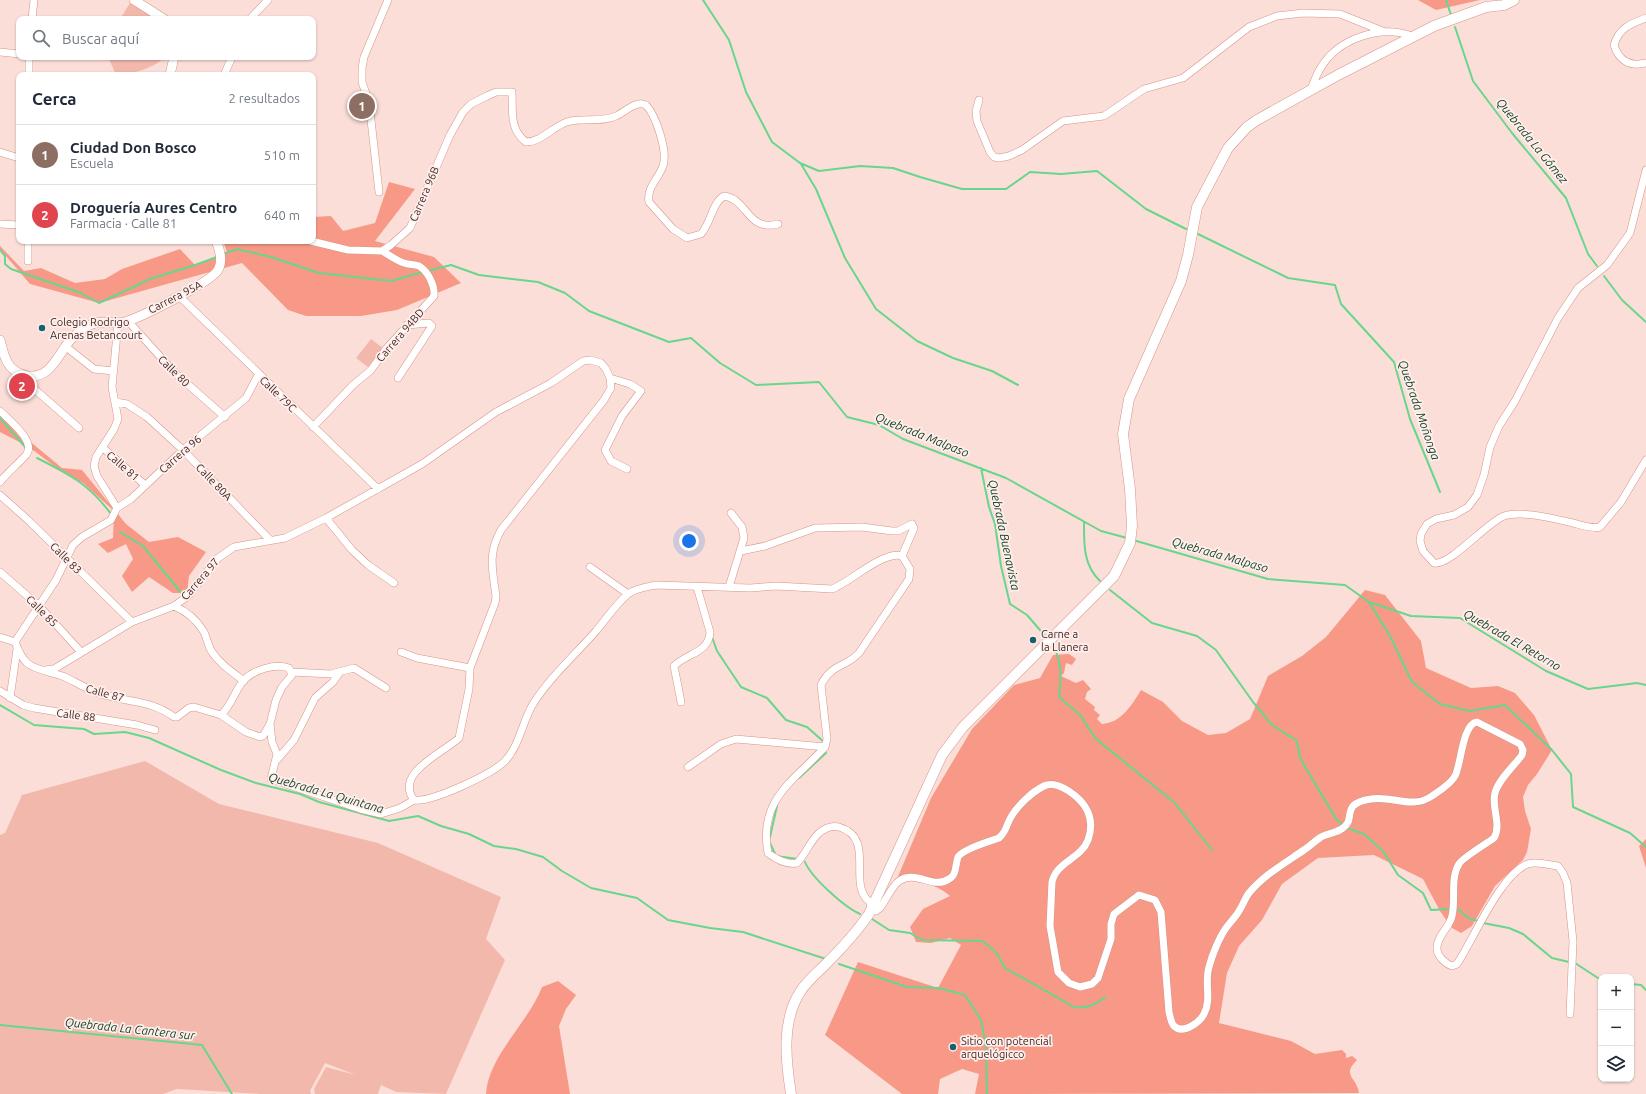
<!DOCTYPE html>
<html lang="es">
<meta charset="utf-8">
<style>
body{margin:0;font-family:Ubuntu,sans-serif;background:#f6f6f7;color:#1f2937}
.controls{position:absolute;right:12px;bottom:12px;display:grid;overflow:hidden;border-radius:8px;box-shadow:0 1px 3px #0004}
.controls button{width:36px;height:36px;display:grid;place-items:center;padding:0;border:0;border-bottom:1px solid #e0e1e3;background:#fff;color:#1f2937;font:20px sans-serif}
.you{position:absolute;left:689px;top:541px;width:14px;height:14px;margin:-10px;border:3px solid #fff;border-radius:50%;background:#1a73e8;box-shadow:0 0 0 6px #1a73e833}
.badge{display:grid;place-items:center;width:26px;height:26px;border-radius:50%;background:#2563eb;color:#fff;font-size:13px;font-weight:700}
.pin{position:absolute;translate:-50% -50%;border:2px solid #fff;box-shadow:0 1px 4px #0006}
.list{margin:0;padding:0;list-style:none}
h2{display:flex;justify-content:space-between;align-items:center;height:52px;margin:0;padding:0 16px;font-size:17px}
h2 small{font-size:13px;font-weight:400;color:#747a83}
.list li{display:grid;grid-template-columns:26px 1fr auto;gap:12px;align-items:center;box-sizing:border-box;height:60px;padding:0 16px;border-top:1px solid #e0e1e3}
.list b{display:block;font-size:15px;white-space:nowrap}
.list p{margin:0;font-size:13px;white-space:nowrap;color:#747a83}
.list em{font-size:13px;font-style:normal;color:#747a83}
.icon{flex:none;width:22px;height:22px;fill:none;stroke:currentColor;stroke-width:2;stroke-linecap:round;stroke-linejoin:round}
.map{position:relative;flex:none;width:1646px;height:1094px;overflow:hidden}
.search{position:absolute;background:#fff;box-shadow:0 1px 3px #0004;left:16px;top:16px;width:300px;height:44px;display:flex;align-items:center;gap:10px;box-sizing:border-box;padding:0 14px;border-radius:8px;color:#747a83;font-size:15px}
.panel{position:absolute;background:#fff;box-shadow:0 1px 3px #0004;left:16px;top:72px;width:300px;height:172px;border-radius:8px}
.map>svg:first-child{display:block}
.green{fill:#f3b8ac}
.forest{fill:#f79986}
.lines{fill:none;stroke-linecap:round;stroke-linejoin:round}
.stream{stroke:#68d68c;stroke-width:2}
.minor-casing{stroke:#d79485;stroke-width:8}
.tertiary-casing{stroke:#d79485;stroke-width:10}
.secondary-casing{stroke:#d79485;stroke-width:11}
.minor{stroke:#fff;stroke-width:7}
.tertiary{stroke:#fff;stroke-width:9}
.secondary{stroke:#fff;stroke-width:10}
.poi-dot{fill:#17616f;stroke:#ffefec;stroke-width:1.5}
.labels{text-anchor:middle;stroke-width:3.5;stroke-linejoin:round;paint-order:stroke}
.street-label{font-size:11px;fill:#432722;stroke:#ffefec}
.poi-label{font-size:11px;fill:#432722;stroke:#ffefec;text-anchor:start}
.water-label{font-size:12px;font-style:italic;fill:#154225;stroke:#ffefec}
</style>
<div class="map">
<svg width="1646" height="1094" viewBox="0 0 1646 1094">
<rect width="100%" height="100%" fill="#fcded8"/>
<path class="green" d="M130 3 158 19H120Z
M117 57H164C156 68 129 75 116 75L109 59Z
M371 339 383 348 368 367 356 358Z
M145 761 219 804 378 843 501 897 486 939 505 960 446 1094 396 1092 381 1085 378 1094H315L314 1089 326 1067 356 1075 325 1063 310 1091 311 1094H261L177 1089 163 1094H0V835L5 833 22 795Z"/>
<path class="forest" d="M1418 0H1480L1436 10Z
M389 182 415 189 375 241 434 257 461 283 397 310 361 316H306L288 310 242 263 99 303 30 284 0 249V246L24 271 41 268 75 283 105 279 122 269 180 249 195 265 227 252 223 241H313V217L331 216 343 231 375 223Z
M0 411 27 439 62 468 82 470 126 524 149 542 178 537 206 552 189 576 187 593H173L149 577 132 592 122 576 133 559 126 544 108 553 98 544 113 538 114 511 83 483 61 471 29 447 0 432Z
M1365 590 1385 595 1421 641 1426 668 1471 688 1498 686 1515 693 1534 715 1552 750 1537 774 1528 785 1523 797 1525 811 1531 829 1527 852 1523 860 1495 886 1472 926 1461 933 1452 928 1440 911 1423 879 1374 855 1318 858 1282 884 1262 920 1239 946 1227 973 1219 1023 1291 1041 1315 1054 1342 1050 1346 1054V1058L1352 1056 1357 1060C1341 1076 1357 1077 1359 1093L975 1094 979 1074 962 1069 940 1079 938 1094H902L825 1035 858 962 938 988 961 945 950 938 931 943 916 942 910 927 923 909 950 896C934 882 917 882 897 879L931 798 972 729 1014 685 1040 678 1053 655 1069 654 1076 659 1072 665 1066 663 1064 673 1061 676 1076 683 1083 680 1091 689 1087 692 1085 699 1095 707 1094 710 1100 715 1097 719 1102 724C1121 723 1132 705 1141 690L1163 702 1182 721 1208 735 1226 733 1250 719 1268 676 1302 656 1326 637Z
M1646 839V868L1639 846Z
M558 981 576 995 566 1009 559 1026 570 1094H486C488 1056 529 1022 542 987Z"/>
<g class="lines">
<path class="stream" d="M703 0 729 40 746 92 772 142 800 163 819 171 860 166 893 168 920 177 962 189H1006L1030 172 1061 174 1097 171 1146 209 1186 229
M1446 0 1451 15
M1455 27 1473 81 1512 133 1566 198 1588 254 1597 266
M801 164 816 189 845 258 876 309 917 341 953 358 992 371 1018 385
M1198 234 1288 278 1335 285 1341 304 1394 362 1410 419 1440 492
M0 250 5 256V264L11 269 81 293 99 303 150 279 195 265 217 257
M223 254 237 249 271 257 319 273 391 281 423 272
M427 271 451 265 479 275 538 282 565 293 589 311 669 342 691 338 720 363 756 385 819 382 847 417 879 425 903 439 1006 478 1101 531 1127 538
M1604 276 1622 300 1646 322
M0 418 26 448
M37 458C69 474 89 484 111 514
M981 468 989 507 995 524 1001 566 1010 604 1027 615 1046 637
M1084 522C1084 544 1083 565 1100 581
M120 532 143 546 183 595
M1133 540 1268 579 1345 585 1369 602 1390 636 1412 682 1440 704 1470 711 1505 705 1552 750 1571 774 1573 807 1630 833 1646 847
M1110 590 1152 623 1197 636 1216 650 1253 702 1272 725 1297 741 1300 758 1336 819 1343 825
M1369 602 1411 616 1460 618 1546 671 1588 689 1637 683 1646 685
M712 637 717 651 741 687 767 698 786 720 807 727 824 742
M1054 647C1062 663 1061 680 1059 697L1080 715 1096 739 1174 802 1212 850
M0 705 34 725 84 729 94 734 125 732 149 738 221 770 256 783 300 794 319 802 367 815 389 821 418 816 441 826 469 834 494 846 516 849 543 857 562 871 591 888 637 898 668 920 710 928 743 932 826 959
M799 778 826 753
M1347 828 1364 834 1383 851 1398 875 1423 893 1431 910 1450 909
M770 837 777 806
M770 843 776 856 798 859
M805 862C811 877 844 907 860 914
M1458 909 1468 918 1478 921
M872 919 889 930 910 933 922 940 982 941 996 952 1005 968 1074 1007C1087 1008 1094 1006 1105 997
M1483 923 1509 928 1523 934 1552 958 1569 962
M1575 963 1601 980
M839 964 907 987 938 988 965 995 981 1020 986 1047 987 1094
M1631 984 1641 985 1646 990
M0 1025 202 1045 232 1094"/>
<g class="minor-casing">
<path id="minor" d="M1646 18C1630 24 1619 28 1614 45 1619 61 1630 67 1646 63
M32 19 34 0
M250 19 268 0
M0 52 19 54
M29 75V57
M224 75 232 57
M1311 89C1314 83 1316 75 1320 69 1337 39 1380 24 1412 36
M979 100 976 111 977 121 990 152 994 157 999 158 1009 156 1022 150 1063 121 1104 116 1144 89 1183 78 1249 27 1277 16 1303 13 1340 14 1385 32
M0 152 19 158
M1646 170 1630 233 1607 265 1578 288 1558 318 1515 401 1499 426 1490 447 1484 475 1477 495 1468 507 1454 515 1436 519 1427 524 1421 534 1420 541 1423 551 1434 563C1450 566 1486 523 1504 516 1522 510 1555 519 1573 523 1581 525 1592 529 1600 527L1621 502 1646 460
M379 192 369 102 362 82V68L364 57 388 0
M0 224 19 225
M311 241 348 250 382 251 391 245 410 228 450 135 463 112 471 104 487 96 496 92H512C513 111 509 129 526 142 541 142 554 126 567 122 583 117 601 123 616 116 625 112 636 100 646 105 656 116 668 151 663 166 659 178 646 188 649 202L673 229 687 238 701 234C711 223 712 203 724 196 748 199 747 232 778 224
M28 261V241
M180 297 378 489
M128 321 175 373 225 417
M65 346 94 369 114 371
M27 376 32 387 79 428
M398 378 432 326 429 323 407 325
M610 378 630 384 641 391 622 416 605 450 611 461 627 469
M116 402 127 404 147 417 183 450 270 540
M0 411C9 420 37 442 26 455 17 465 8 472 0 482
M313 427 353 385 371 370 386 349 434 296C435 286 428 271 419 266 414 264 409 265 404 263 397 261 389 255 382 251
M102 447 145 485
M0 495 28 520 132 622
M117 508 97 476 94 466 96 457 114 429 118 419 112 387 118 323
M326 518 352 550 368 565 394 583
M741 551 765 546 815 528 862 527 892 531H898L912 524 914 528 902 556
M590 567 628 594
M0 572 40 607 81 652
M729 587 744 538 742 527 731 513
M174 606C186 611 197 620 204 632 207 638 208 646 212 652 220 664 232 672 244 681
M0 637 15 642
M15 642 56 580 73 545 82 537 111 520 117 508 131 499 183 450 246 398 258 375
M15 642C18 650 21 657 27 663 37 671 53 672 65 677 81 685 95 694 113 697 137 703 153 702 174 717H177L189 708 194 707 221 715 246 732 260 737 263 736 270 724
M401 652 417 658 470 668
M45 670 54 669 132 622 174 606 188 596 218 558 234 547 285 538 326 518 422 464 496 412 551 383 583 361 590 360 601 363 606 369 610 378 611 388 604 400 501 530C487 555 493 570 496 597L495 603 470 668 469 689 459 738C443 753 394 773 414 800 431 803 492 774 505 761 520 745 522 722 533 704 550 677 575 655 596 631 606 619 616 604 628 594 636 588 647 587 656 585L750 588 776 586 832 589C849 583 884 550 902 556L910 569 909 579 859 653C847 667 832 663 821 685L827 739 825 747C794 781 758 799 768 853 777 860 786 865 797 863 806 854 810 841 819 833 825 828 831 825 839 827 877 838 846 885 870 902L871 909 876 911 880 908C886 900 892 886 899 881 916 869 933 890 949 879 957 875 955 865 958 857 963 849 990 841 999 838 1007 831 1006 825 1011 817 1018 805 1032 792 1044 786 1058 779 1081 798 1087 810 1092 820 1092 829 1088 840 1081 859 1057 861 1052 882L1050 926 1058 972 1069 983 1080 987 1092 984 1098 978 1111 939V924L1114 914 1139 895 1155 900 1161 912 1169 1012C1170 1016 1171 1023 1174 1026 1183 1035 1200 1022 1204 1014 1212 999 1204 983 1209 967 1212 955 1219 938 1226 928 1230 922 1235 918 1239 911 1243 905 1245 898 1249 893 1264 875 1285 863 1304 850 1310 846 1315 841 1321 837 1328 833 1337 833 1343 828 1357 818 1339 804 1371 799 1392 795 1412 810 1432 796 1439 791 1451 784 1455 776 1461 766 1462 724 1477 722L1520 744 1523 750 1522 755C1514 766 1498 780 1495 793 1491 808 1502 824 1494 838 1486 844 1462 858 1459 864 1450 878 1456 899 1452 916 1450 927 1436 937 1437 949 1437 956 1446 964 1452 966L1457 964C1473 940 1501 873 1528 864 1537 861 1549 865 1558 866L1563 873 1567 883 1573 941 1570 1014
M291 672 331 674 354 668 386 688
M0 691 23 705 34 708 137 725 155 730
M10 698 17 649
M681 702 674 666C687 653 709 653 710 632L697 587
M221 715C231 706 235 691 243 681 253 670 275 663 289 668L292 675 282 687 276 700 270 724 272 742 277 754 271 779 360 809 381 814 400 808 414 800
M275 762 294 740 315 698 333 682 340 672
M688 767 721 744 736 739 825 747"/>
</g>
<g class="tertiary-casing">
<path id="tertiary" d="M134 0 164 19
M170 75 174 57
M0 340C4 355 6 370 24 375 46 381 55 362 65 347 70 339 81 329 90 325 101 319 114 325 125 322 141 317 210 283 218 270 223 262 220 249 216 241"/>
</g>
<g class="secondary-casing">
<path id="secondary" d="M791 1094C786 1062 781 1022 800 992 806 982 816 974 825 965 841 949 856 933 869 914L942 755 963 727 1114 576 1130 543 1132 526 1130 489 1123 434 1129 399 1181 281 1188 255 1197 207 1228 148 1247 127 1257 120 1338 75 1434 26 1486 7 1504 5 1514 0"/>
</g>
<use href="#minor" class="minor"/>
<use href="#tertiary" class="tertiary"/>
<use href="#secondary" class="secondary"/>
</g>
<g class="poi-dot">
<circle cx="42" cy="328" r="4"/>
<circle cx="1033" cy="640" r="4"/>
<circle cx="953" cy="1047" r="4"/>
</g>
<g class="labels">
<g class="street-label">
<text transform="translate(424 194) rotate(-67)" y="4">Carrera 96B</text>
<text transform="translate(175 297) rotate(-27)" y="4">Carrera 95A</text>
<text transform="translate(400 335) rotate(-49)" y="4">Carrera 94BD</text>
<text transform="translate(174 371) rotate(44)" y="4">Calle 80</text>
<text transform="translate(278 394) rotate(44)" y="4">Calle 79C</text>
<text transform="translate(180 454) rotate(-41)" y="4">Carrera 96</text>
<text transform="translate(123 466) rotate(41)" y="4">Calle 81</text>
<text transform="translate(214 482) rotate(46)" y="4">Calle 80A</text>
<text transform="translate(66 558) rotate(45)" y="4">Calle 83</text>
<text transform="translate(200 579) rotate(-49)" y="4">Carrera 97</text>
<text transform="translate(42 611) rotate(45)" y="4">Calle 85</text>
<text transform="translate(105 693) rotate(15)" y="4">Calle 87</text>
<text transform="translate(76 715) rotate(7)" y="4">Calle 88</text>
</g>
<g class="poi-label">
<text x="50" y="326">Colegio Rodrigo<tspan x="50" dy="13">Arenas Betancourt</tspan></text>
<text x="1041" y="638">Carne a<tspan x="1041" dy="13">la Llanera</tspan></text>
<text x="961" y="1045">Sitio con potencial<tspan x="961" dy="13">arquelógicco</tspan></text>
</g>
<g class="water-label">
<text transform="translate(1532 141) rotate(51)" y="4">Quebrada La Gómez</text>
<text transform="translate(1419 410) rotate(71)" y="4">Quebrada Moñonga</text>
<text transform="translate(922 435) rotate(22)" y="4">Quebrada Malpaso</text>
<text transform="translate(1004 535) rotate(78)" y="4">Quebrada Buenavista</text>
<text transform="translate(1220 555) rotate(16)" y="4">Quebrada Malpaso</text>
<text transform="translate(1512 640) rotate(30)" y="4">Quebrada El Retorno</text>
<text transform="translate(326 793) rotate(16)" y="4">Quebrada La Quintana</text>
<text transform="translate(130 1029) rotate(6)" y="4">Quebrada La Cantera sur</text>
</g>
</g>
</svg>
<div class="controls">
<button>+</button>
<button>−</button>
<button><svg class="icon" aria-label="layers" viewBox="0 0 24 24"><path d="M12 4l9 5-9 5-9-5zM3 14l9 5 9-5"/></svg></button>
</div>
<div class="you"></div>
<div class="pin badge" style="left:362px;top:106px;background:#8d6e63">1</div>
<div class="pin badge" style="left:22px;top:386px;background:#e0444e">2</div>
<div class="search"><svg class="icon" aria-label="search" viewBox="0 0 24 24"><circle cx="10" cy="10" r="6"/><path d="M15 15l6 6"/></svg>Buscar aquí</div>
<section class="panel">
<h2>Cerca<small>2 resultados</small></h2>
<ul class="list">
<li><span class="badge" style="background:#8d6e63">1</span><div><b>Ciudad Don Bosco</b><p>Escuela</p></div><em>510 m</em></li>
<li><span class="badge" style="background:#e0444e">2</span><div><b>Droguería Aures Centro</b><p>Farmacia · Calle 81</p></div><em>640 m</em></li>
</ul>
</section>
</div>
